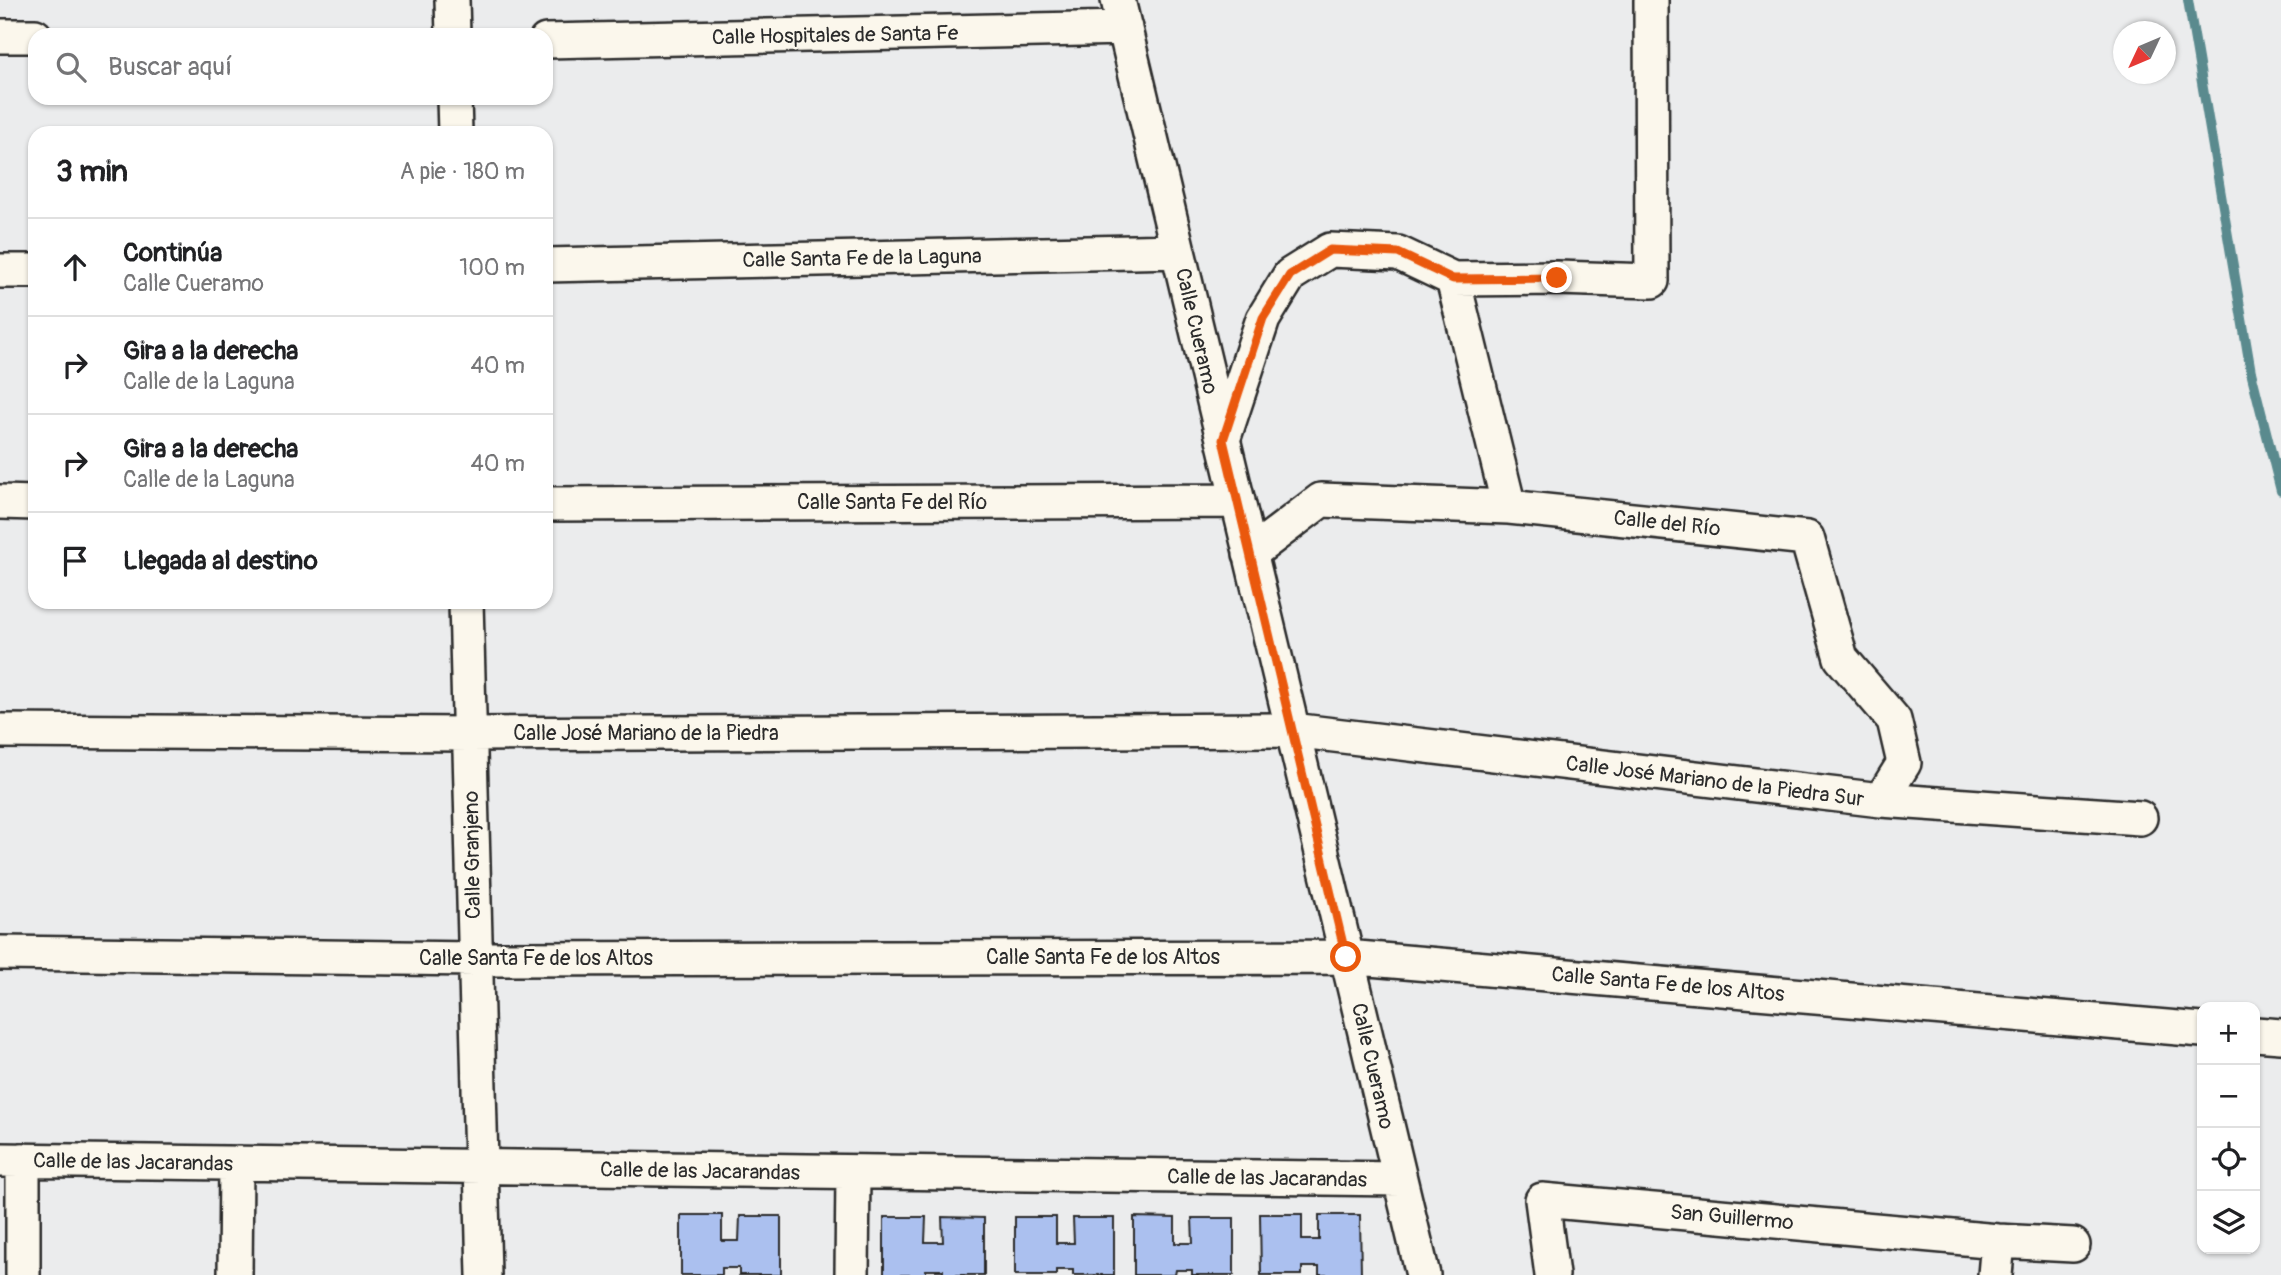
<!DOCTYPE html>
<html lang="es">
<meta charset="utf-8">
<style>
body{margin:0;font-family:Pangolin,sans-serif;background:#f6f6f6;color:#202124}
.controls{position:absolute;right:21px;bottom:21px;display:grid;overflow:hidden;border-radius:14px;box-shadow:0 2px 5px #0004}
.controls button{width:63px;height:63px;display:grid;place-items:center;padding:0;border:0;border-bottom:2px solid #e0e0e0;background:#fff;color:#202124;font:35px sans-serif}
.compass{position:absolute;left:2113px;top:21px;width:63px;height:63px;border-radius:50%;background:#fff;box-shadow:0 2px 5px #0004;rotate:226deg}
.stop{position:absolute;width:21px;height:21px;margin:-16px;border:5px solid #ea580c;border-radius:50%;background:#fff}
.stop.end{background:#ea580c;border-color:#fff;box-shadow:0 2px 7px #0008}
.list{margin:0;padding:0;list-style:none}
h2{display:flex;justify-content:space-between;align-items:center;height:91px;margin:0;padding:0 28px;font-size:30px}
h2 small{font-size:23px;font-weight:400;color:#757577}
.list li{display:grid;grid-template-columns:46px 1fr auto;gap:21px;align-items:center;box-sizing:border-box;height:98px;padding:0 28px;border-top:2px solid #e0e0e0}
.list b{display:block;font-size:26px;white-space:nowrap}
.list p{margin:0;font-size:23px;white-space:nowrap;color:#757577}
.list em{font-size:23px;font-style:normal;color:#757577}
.icon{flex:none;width:38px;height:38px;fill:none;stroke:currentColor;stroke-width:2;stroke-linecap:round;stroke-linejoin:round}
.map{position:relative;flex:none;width:2281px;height:1275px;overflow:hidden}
.search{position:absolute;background:#fff;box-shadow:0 2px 5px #0004;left:28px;top:28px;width:525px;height:77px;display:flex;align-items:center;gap:18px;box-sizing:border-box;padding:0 24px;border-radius:21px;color:#757577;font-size:26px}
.panel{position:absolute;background:#fff;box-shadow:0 2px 5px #0004;left:28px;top:126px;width:525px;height:483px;border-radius:21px}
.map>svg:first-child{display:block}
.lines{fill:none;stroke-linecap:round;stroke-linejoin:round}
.stream{stroke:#5a8a8e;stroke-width:10}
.building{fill:#abc0ef;stroke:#2b2b2b;stroke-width:2}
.minor-casing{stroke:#2b2b2b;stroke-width:38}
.minor{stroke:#fbf7ec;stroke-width:33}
.route{stroke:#ea580c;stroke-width:9}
.labels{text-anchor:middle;stroke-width:5;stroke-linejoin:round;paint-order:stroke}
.street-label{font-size:21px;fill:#2b2b2b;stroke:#fbf7ec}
</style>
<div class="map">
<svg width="2281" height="1275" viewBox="0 0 2281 1275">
<rect width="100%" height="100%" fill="#ebeced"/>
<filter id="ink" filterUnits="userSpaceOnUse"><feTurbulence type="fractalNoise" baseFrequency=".0143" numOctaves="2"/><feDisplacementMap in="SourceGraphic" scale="14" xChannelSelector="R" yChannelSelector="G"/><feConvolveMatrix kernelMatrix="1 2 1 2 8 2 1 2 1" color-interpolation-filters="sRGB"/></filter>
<g filter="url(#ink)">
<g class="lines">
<path class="stream" d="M2188 0 2251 372 2281 491"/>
</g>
<path class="building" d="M1260 1214H1302V1240H1319V1215H1360L1361 1275H1319V1267H1302V1275H1261Z
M681 1215H722V1241H739L740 1216H781V1275H739V1268H722V1275H681Z
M884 1217H926L925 1242H943L942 1217 984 1218V1275H943V1270H926V1275H884Z
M1015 1217H1056V1243H1074L1073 1218H1114V1275H1073V1270H1056V1275H1015Z
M1134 1217 1175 1218V1243H1193L1192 1218H1234V1275H1192V1270H1176L1175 1275H1134Z"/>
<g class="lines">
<g class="minor-casing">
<path id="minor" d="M452 0 453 35
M1118 0 1423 1275
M0 36H35
M546 41 1125 28
M454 98 455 133
M546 265 1178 251
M0 271H35
M1453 279 1509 507
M1223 440 1263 319 1290 275 1330 250 1398 253 1453 279 1557 278 1652 281 1651 0
M0 502 35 503
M546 504 1238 501
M1250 554 1321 500 1509 507 1807 538 1841 658 1894 720 1904 763 1881 800
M466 602 484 1275
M0 731 469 734 1292 730 1881 800 2140 818
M0 953 475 959 1346 957 2202 1030
M2255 1034 2281 1036
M0 1160 1400 1179
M23 1275V1160
M235 1275 236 1164
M852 1275 853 1173
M1552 1275 1542 1200 1998 1241 2073 1245
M1995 1275 1998 1241"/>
</g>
<use href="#minor" class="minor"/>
</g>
</g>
<g class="lines" filter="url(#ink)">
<path class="route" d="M1346 957 1223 440 1263 318 1290 275 1330 250 1398 253 1453 279 1557 278"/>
</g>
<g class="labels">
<g class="street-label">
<text transform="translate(835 35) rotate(-1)" y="7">Calle Hospitales de Santa Fe</text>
<text transform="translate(862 258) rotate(-1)" y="7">Calle Santa Fe de la Laguna</text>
<text transform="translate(1197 331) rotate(77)" y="7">Calle Cueramo</text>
<text x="892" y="509">Calle Santa Fe del Río</text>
<text transform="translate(1667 523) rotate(6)" y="7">Calle del Río</text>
<text x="646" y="740">Calle José Mariano de la Piedra</text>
<text transform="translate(1715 781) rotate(7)" y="7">Calle José Mariano de la Piedra Sur</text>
<text transform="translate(472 855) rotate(-91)" y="7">Calle Granjeno</text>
<text x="1103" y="964">Calle Santa Fe de los Altos</text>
<text x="536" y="965">Calle Santa Fe de los Altos</text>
<text transform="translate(1668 984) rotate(5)" y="7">Calle Santa Fe de los Altos</text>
<text transform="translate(1373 1066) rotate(77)" y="7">Calle Cueramo</text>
<text transform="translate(133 1162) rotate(1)" y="7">Calle de las Jacarandas</text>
<text transform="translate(700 1171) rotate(1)" y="7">Calle de las Jacarandas</text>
<text transform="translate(1267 1178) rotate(1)" y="7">Calle de las Jacarandas</text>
<text transform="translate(1732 1217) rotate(5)" y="7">San Guillermo</text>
</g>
</g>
</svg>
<div class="controls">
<button>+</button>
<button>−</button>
<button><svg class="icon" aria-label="locate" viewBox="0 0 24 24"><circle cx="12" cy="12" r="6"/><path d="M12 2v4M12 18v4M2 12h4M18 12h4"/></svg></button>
<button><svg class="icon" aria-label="layers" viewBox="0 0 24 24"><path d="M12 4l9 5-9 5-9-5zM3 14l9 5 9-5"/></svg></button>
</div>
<svg class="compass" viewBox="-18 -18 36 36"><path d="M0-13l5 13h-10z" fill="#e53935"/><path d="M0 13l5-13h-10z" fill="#757577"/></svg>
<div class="stop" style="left:1346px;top:957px"></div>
<div class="stop end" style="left:1557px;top:278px"></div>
<div class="search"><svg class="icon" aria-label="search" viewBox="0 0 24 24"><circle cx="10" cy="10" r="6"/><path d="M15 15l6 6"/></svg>Buscar aquí</div>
<section class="panel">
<h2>3 min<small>A pie · 180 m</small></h2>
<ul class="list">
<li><svg class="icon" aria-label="ahead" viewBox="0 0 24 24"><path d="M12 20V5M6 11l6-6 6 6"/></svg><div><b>Continúa</b><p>Calle Cueramo</p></div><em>100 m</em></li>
<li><svg class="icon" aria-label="right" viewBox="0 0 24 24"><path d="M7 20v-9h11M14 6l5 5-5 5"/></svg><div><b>Gira a la derecha</b><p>Calle de la Laguna</p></div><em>40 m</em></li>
<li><svg class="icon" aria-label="right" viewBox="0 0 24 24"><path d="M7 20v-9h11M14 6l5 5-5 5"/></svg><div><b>Gira a la derecha</b><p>Calle de la Laguna</p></div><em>40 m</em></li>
<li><svg class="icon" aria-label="arrive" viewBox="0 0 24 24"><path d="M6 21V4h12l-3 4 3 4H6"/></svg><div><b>Llegada al destino</b></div></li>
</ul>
</section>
</div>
